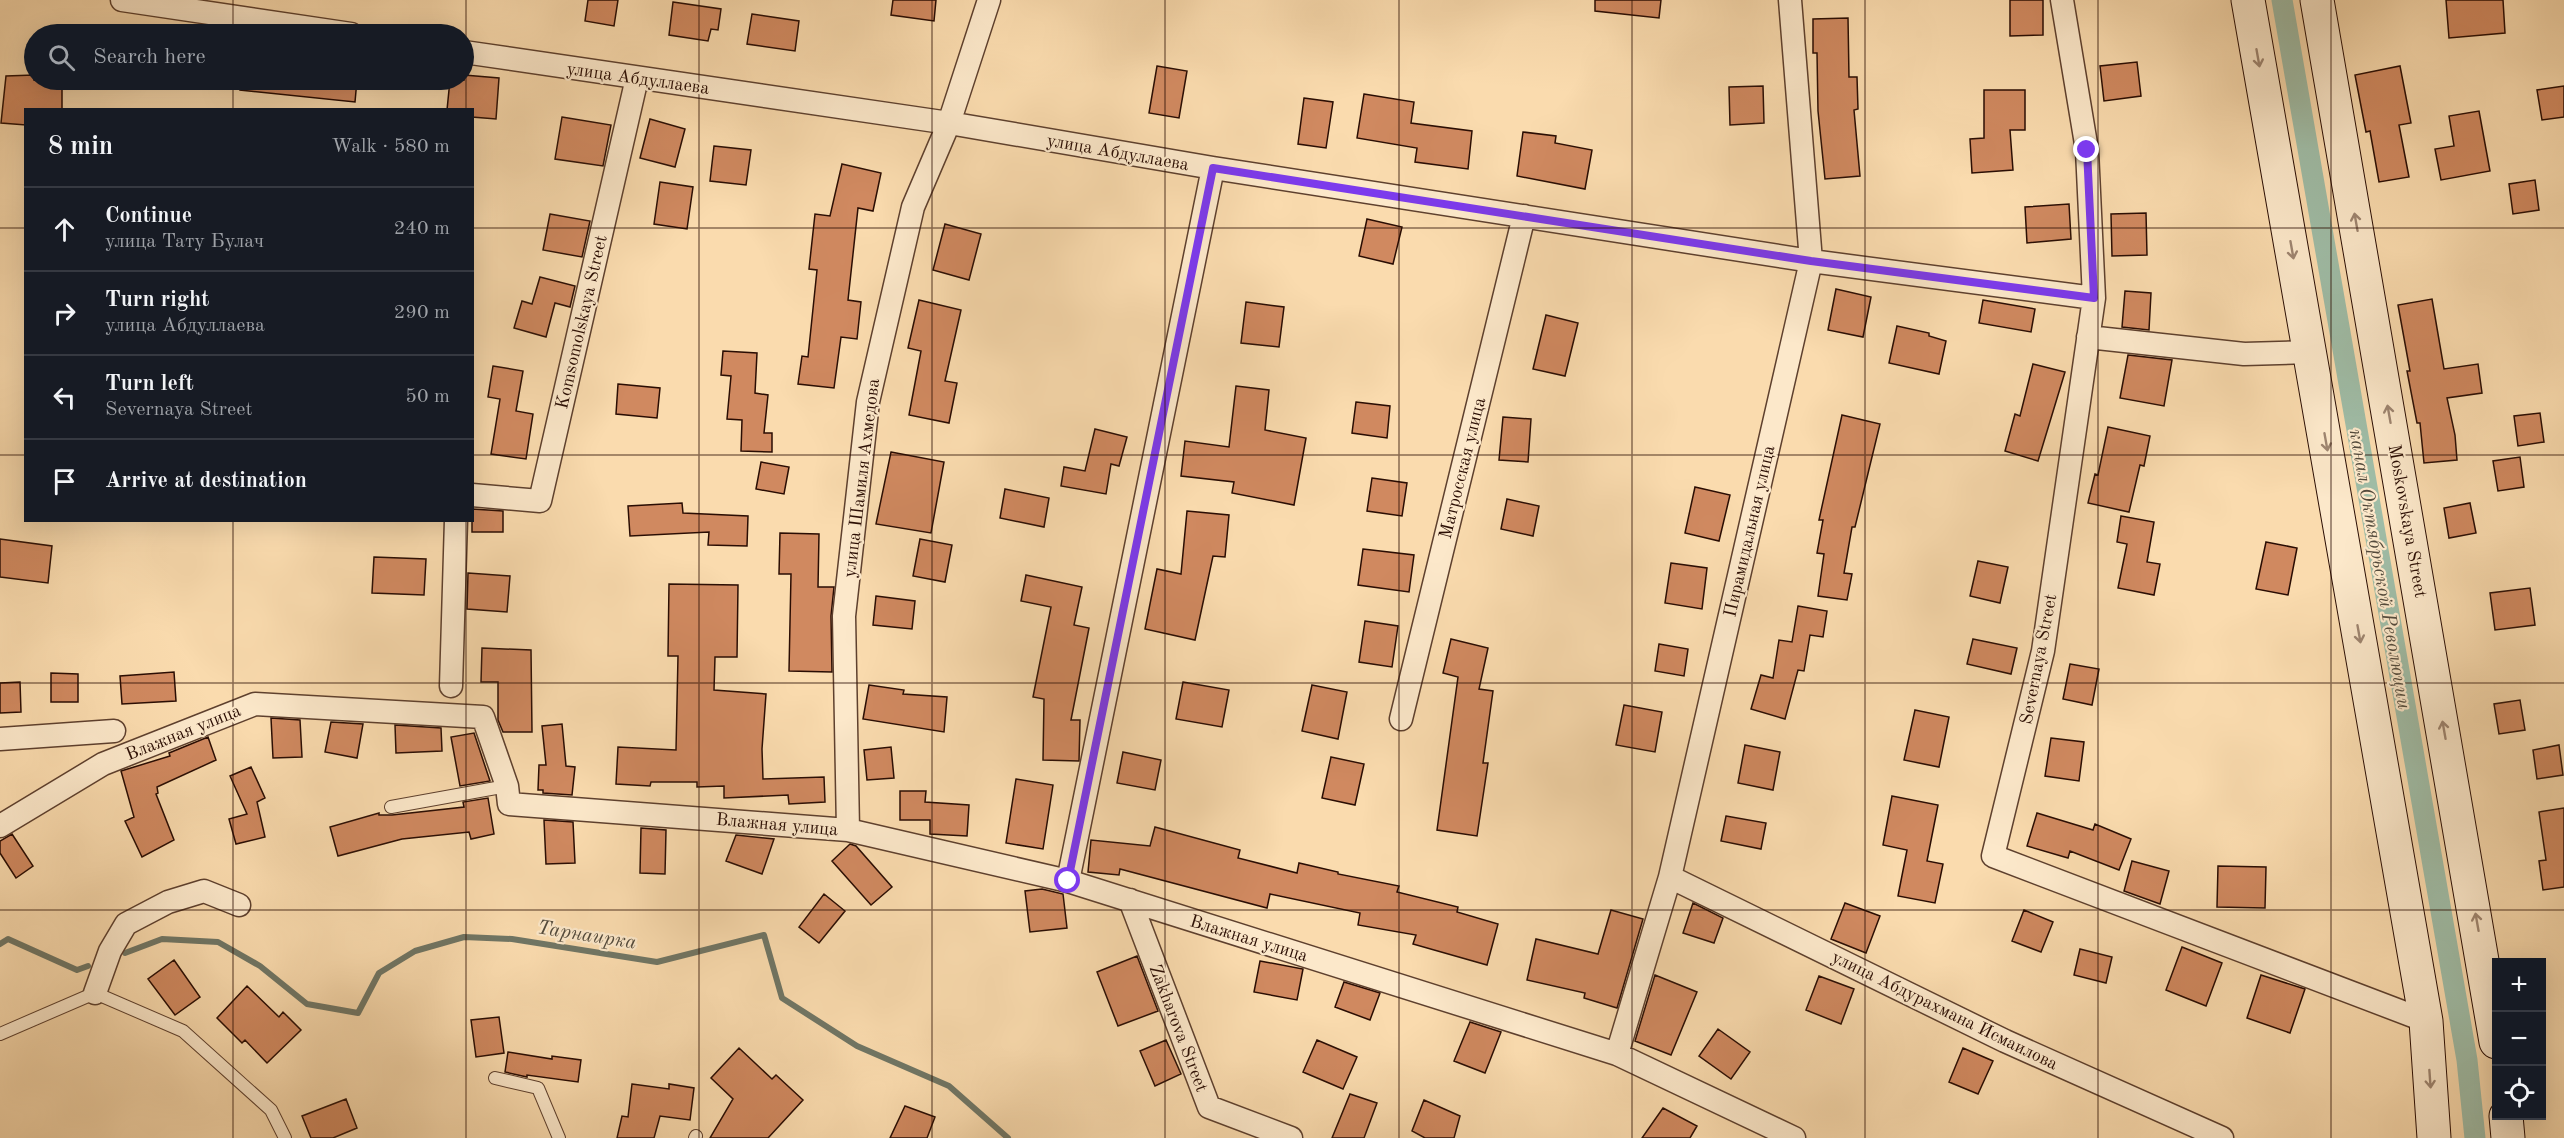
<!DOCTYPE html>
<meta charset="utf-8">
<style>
body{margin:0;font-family:"Old Standard TT",serif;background:#20242c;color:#f1f3f6}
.controls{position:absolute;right:18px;bottom:18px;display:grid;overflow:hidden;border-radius:0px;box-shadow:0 6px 24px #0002}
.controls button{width:54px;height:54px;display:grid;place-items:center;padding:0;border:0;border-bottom:2px solid #363941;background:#171b24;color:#f1f3f6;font:30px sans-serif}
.stop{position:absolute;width:18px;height:18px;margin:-14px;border:4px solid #7c3aed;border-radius:50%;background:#fff}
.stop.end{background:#7c3aed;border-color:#fff;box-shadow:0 2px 6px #0008}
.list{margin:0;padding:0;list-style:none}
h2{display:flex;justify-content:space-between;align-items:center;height:78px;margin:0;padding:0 24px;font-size:26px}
h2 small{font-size:20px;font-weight:400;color:#9ea1a6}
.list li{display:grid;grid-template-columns:39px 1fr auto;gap:18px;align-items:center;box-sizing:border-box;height:84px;padding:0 24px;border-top:2px solid #363941}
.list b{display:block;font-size:22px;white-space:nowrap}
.list p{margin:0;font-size:20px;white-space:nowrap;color:#9ea1a6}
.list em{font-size:20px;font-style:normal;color:#9ea1a6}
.icon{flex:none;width:33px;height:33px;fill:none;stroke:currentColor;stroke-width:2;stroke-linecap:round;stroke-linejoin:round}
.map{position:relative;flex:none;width:2564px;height:1138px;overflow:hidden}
.search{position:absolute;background:#171b24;box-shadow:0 6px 24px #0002;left:24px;top:24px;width:450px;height:66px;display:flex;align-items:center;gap:15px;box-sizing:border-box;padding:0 21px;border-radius:33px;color:#9ea1a6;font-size:22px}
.panel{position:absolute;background:#171b24;box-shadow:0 6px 24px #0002;left:24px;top:108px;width:450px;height:414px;border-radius:0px}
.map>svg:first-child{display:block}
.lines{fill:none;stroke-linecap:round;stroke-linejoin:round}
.stream{stroke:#707665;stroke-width:6}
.canal{stroke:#9fbca6;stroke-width:21}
.building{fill:#d08960;stroke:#2a0d03;stroke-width:1.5}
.service-casing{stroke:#5e402e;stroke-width:14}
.minor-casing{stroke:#5e402e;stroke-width:25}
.secondary-casing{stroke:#2a0d03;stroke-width:35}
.service{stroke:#fce8ca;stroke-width:12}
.minor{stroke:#fce8ca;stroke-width:22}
.secondary{stroke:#fce8ca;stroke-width:33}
.oneway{stroke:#9e8570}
.route{stroke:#7c3aed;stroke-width:8}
.grid{fill:none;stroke:#2a0d03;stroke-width:1.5;stroke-opacity:0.55}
.labels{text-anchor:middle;stroke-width:4.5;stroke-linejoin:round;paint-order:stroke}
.street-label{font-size:18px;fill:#2a0d03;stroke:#fce8ca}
.water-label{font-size:20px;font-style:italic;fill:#534a3c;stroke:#fce8ca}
</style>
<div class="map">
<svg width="2564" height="1138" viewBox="0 0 2564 1138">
<rect width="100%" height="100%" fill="#fadbae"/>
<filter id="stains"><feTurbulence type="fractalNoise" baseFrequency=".00333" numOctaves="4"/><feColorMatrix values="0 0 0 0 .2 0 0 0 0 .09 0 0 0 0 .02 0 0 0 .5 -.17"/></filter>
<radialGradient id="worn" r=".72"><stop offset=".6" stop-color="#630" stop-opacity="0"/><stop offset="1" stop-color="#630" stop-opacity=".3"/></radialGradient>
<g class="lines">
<path class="stream" d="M0 944 8 939 77 970 88 966
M125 953 162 939 218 942 260 966 307 1004 358 1013 379 973 415 951 464 937 512 939 657 962 764 935 782 998 857 1046 949 1086 1008 1138"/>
<path class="canal" d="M2282 0 2467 1060 2475 1138"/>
</g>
<path class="building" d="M588 0H618L614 26 585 21Z
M893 0H936L934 21 891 15Z
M1595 0H1661L1659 18 1595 11Z
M2010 0H2043V35L2010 36Z
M2446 0H2503L2505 33 2449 38Z
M673 2 721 9 718 30 711 29 708 41 669 35Z
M752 14 799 21 795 51 747 44Z
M1848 18 1849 77H1857L1858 109 1854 110 1860 176 1825 179 1818 111 1817 53H1813V19Z
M2137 62 2141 96 2104 101 2100 66Z
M1157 66 1187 71 1179 118 1149 113Z
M2400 66 2411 123 2399 125 2409 177 2379 182 2370 131 2366 132 2355 75Z
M34 75V80H56L55 84 62 88V110H26V125L1 123 6 76Z
M464 75 499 78 496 119 472 117V110H447L450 80H464Z
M241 80H357L355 102 240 90Z
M1763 86 1764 123 1730 125 1729 87Z
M2564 86V117L2542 120 2537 90Z
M1984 90H2025V130H2010L2013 170 1972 173 1970 139 1984 138Z
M1364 94 1414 102 1411 123 1472 131 1468 169 1415 162 1417 148 1357 138Z
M1304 98 1333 102 1326 148 1298 144Z
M2479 111 2490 171 2441 180 2435 149 2454 146 2449 116Z
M562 117 611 125 603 166 555 159Z
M650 119 685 129 675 167 640 158Z
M1523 132 1556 136 1555 143 1592 150 1585 189 1517 176Z
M714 146 751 150 746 185 710 181Z
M842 164 881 173 873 211 858 208 848 300 861 302 857 339 841 337 834 388 798 384 802 356 808 357 817 270 809 269 815 214 830 216Z
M2535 180 2539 210 2513 214 2509 184Z
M660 182 693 187 687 229 654 224Z
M2069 204 2071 239 2027 243 2025 207Z
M2146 213 2147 255 2112 256 2111 214Z
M550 214 590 221 582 257 543 250Z
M1367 219 1402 227 1393 264 1359 256Z
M945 224 981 234 969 280 933 270Z
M540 277 575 286 570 307 555 303 546 337 514 328 522 301 532 304Z
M1836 289 1871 297 1863 337 1828 330Z
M2125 291 2151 293 2149 330 2122 327Z
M2432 299 2444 369 2478 364 2482 393 2447 398 2455 435 2457 460 2424 463 2420 423H2417L2407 371H2410L2398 305Z
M919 300 961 310 945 381 957 383 949 423 909 415 921 351 908 348Z
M1983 300 2035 309 2031 332 1979 323Z
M1246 302 1284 307 1279 347 1241 343Z
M1546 315 1578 323 1565 376 1533 369Z
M1897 326 1929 333V336L1946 341 1939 374 1889 363Z
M723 351 757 353 755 393 768 395 764 433H772V452L741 451 742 420 727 419 731 376 721 375Z
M2128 355 2172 360 2164 406 2120 398Z
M2033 364 2065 372 2038 461 2005 451 2015 414 2020 416Z
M493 366 523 371 516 411 533 414 526 459 491 454 500 399 488 397Z
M618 384 660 388 657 418 616 414Z
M1236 386 1269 390 1265 430 1306 438 1294 505 1232 493 1234 482 1181 476 1185 441 1229 447Z
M1356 402 1390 406 1387 438 1352 433Z
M2540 413 2544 442 2518 446 2514 416Z
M1842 415 1880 424 1855 527H1852L1844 573 1852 574 1847 600 1818 596 1824 554 1817 553 1823 520H1819Z
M1503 417 1531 419 1528 462 1499 460Z
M2108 427 2150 436 2144 466 2140 465 2129 512 2088 503 2095 474 2098 475Z
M1095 429 1127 437 1119 466 1111 464 1106 494 1061 486 1064 467 1085 471Z
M891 452 944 462 931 533 876 524Z
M2520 457 2524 487 2498 491 2493 461Z
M761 462 789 467 784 494 756 489Z
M1372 478 1407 483 1402 516 1367 511Z
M1695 487 1730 495 1719 541 1685 533Z
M1005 489 1049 498 1044 527 1000 518Z
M1507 499 1539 506 1533 536 1501 529Z
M682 503 683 513 748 516 747 546 708 545 709 532 630 536 628 506Z
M2470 503 2476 533 2449 538 2444 508Z
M472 509 503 511V532H472Z
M1187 511 1229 515 1225 557 1213 556 1195 640 1145 629 1157 569 1181 574Z
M2121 516 2154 522 2147 562 2160 564 2154 595 2118 588 2127 544 2117 542Z
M780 533 819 534 818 587H834L831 616 832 672 789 671 791 574H779Z
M0 539 52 546 48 583 0 577Z
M920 539 952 545 945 582 913 576Z
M2266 542 2297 548 2288 595 2256 589Z
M1363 549 1414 555 1409 592 1358 585Z
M374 557 426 559 424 595 372 593Z
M1978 561 2008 567 2000 603 1970 596Z
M1671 563 1707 568 1702 609 1665 603Z
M468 573 510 576 507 612 467 609Z
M1026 575 1082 587 1074 625 1089 628 1071 720H1080L1079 761 1043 760 1044 699 1033 697 1051 607 1021 601Z
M669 584 738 585 737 657H715L714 690 766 694 762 749 763 779 824 777 825 802 789 804 788 795 724 798V786L697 787V782H651L650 786 616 784 618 747 676 750 678 656H668Z
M2530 588 2535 625 2495 630 2490 593Z
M876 596 915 601 912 629 873 625Z
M1798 606 1827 611 1823 637 1810 635 1804 671 1798 670 1785 719 1751 709 1761 675 1773 678 1779 640 1792 642Z
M1365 621 1398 626 1392 667 1359 662Z
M1451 639 1488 648 1479 689 1493 691 1483 763H1488L1477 836 1437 830 1458 677 1443 673Z
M1973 639 2017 648 2011 674 1967 664Z
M1659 644 1688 649 1684 676 1655 671Z
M482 648 531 650 532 732H503L498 720V682H481Z
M2070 664 2099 669 2092 705 2063 699Z
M174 672 176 701 122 704 120 676Z
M51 673 78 674V702H51Z
M20 682 21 712 0 713V683Z
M1183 682 1229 690 1222 727 1176 719Z
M869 685 904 690 903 694 947 697 944 732 863 719Z
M1312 685 1347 692 1338 739 1302 731Z
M2520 700 2525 730 2499 734 2494 704Z
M1624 705 1662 712 1655 752 1616 745Z
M1915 710 1949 717 1939 767 1904 760Z
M271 718 300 720 302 757 273 758Z
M331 722 363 724 357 758 325 752Z
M562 724 566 766 575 767 572 795 543 793V790H538L539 765H546L542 726Z
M395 725 441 728 442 751 396 753Z
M474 733 490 781 460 786 451 737Z
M208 737 216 760 157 787 158 793 156 794 174 840 142 857 125 821 134 817 121 771 170 756 169 753Z
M2051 738 2084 742 2079 781 2045 776Z
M1745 745 1780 752 1773 790 1738 783Z
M2559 745 2563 775 2537 779 2533 750Z
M891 747 894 778 867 780 864 750Z
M1123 752 1161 760 1155 790 1117 783Z
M1331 757 1364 764 1355 805 1322 798Z
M251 767 265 798 257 802 265 837 236 844 229 819 247 814 230 776Z
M1016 779 1053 785 1043 849 1006 843Z
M900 791H926L925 802 969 805 967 836 930 834V820H900Z
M1892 796 1938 805 1927 861 1943 864 1935 903 1898 896 1907 850 1883 845Z
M488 798 494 834 471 839 469 832 402 839 338 856 330 827 379 813V815H392L464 807 463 802Z
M2564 808V887L2543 890 2539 861 2546 860 2539 812Z
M2037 813 2093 830 2095 824 2131 839 2119 870 2070 851 2068 858 2027 846Z
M1726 816 1766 823 1761 849 1721 841Z
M544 820 573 822 575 863 546 864Z
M1155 827 1240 850 1238 858 1297 873 1299 863 1338 872V874L1399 886 1397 892 1458 907 1457 912 1498 924 1487 965 1413 944 1416 935 1358 925 1360 913 1270 894 1267 908 1120 869 1119 875 1088 872 1091 840 1150 846Z
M641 828 666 830 665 874 640 873Z
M12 834 33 866 16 878 0 853V841Z
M736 835 774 839 762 874 726 861Z
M850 844 856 846 892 887 871 905 832 861Z
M2132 861 2169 871 2160 904 2124 891Z
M2218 866 2266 867 2265 908 2217 907Z
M1042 889 1063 894 1067 928 1030 932 1025 891Z
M824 894 845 911 819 943 799 927Z
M1693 903 1723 918 1714 943 1683 933Z
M1845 903 1880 916 1866 953 1831 939Z
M1611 910 1643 919 1617 1008 1584 998 1585 993 1527 980 1536 939 1598 954Z
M2024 910 2053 922 2041 952 2012 941Z
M2182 947 2222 963 2206 1006 2166 990Z
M2080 949 2112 957 2106 983 2074 975Z
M1137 956 1158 1011 1118 1026 1097 972Z
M174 960 200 997 175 1015 148 979Z
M1260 961 1303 969 1297 1000 1254 992Z
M1655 975 1697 992 1671 1055 1635 1041Z
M2261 975 2305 989 2290 1033 2247 1018Z
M1819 976 1854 989 1841 1024 1806 1010Z
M1344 982 1380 993 1370 1020 1335 1007Z
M247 986 279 1017 283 1012 301 1030 267 1063 245 1040 242 1043 217 1018Z
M499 1017 504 1053 476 1057 471 1020Z
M1470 1022 1501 1032 1485 1073 1454 1061Z
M1718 1029 1750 1052 1731 1079 1699 1056Z
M1166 1040 1181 1074 1155 1086 1140 1051Z
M1317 1040 1357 1057 1343 1089 1303 1072Z
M739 1048 772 1079 776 1075 803 1100 768 1138H710L733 1099 711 1078Z
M1963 1048 1993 1061 1978 1094 1949 1082Z
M508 1052 552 1059V1056L581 1060 578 1082 527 1075V1077L505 1072Z
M632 1084 669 1089V1084L694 1088 690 1120 660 1116 654 1138H617L622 1116 628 1117Z
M1350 1094 1377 1103 1364 1138H1332Z
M346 1099 357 1128 333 1138H311L302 1116Z
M1424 1100 1460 1116 1454 1138H1425L1412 1131Z
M905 1106 935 1117 927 1138H890Z
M1663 1108 1697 1126 1690 1138H1642Z"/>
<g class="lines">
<g class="service-casing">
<path id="service" d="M391 807 507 786
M0 1034 95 993 183 1031 271 1110 285 1138
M495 1078 538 1088 559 1138
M695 1138 696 1136"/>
</g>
<g class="minor-casing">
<path id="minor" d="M122 0 351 34
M2062 0 2087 150 2094 298 2043 651 1993 856 2426 1021
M464 52 949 123 1213 168 1811 261 2094 298
M2088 337 2244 354 2310 352
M472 495 540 501 637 78
M451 686 456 520
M1401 719 1524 216
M0 739 114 731
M0 826 103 764 255 704 483 717 507 786 509 804 848 830 1068 881 1617 1054 1794 1138
M848 830 844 616 868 402 913 207 949 123 989 0
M1670 877 2005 1041 2222 1138
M1068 881 1213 168
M1130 900 1209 1107 1291 1138
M95 993 110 951 126 924 168 902 204 891 239 905
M1617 1054 1670 877 1811 261 1790 0"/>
</g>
<g class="secondary-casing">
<path id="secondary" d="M2248 0 2426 1021 2434 1138
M2317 0 2496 1042
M2506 1116 2508 1138"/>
</g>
<use href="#service" class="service"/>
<use href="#minor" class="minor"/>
<use href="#secondary" class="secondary"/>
</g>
<defs><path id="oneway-shaft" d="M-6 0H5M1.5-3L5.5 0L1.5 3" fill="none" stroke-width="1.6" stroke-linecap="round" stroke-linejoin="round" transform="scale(1.5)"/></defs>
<g class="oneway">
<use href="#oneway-shaft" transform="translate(2258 58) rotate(80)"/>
<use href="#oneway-shaft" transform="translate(2356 222) rotate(-100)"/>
<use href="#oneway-shaft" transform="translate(2292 250) rotate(80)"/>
<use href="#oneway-shaft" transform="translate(2389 414) rotate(-100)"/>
<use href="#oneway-shaft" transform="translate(2326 442) rotate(80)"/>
<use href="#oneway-shaft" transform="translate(2359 634) rotate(80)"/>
<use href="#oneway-shaft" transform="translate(2444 730) rotate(-100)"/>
<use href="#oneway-shaft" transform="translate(2477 922) rotate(-100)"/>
<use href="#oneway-shaft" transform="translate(2430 1079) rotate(86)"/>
</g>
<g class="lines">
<path class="route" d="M1068 881 1213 168 1811 261 2094 298 2087 150"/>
</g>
<path class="grid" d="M233 0V34M466 0V110M699 0V1138M932 0V1138M1165 0V1138M1399 0V1138M1632 0V1138M1865 0V1138M2098 0V1138M2331 0V1138M233 80V110M0 228H26M472 228H2564M0 455H26M472 455H2564M233 520V1138M466 520V1138M0 683H2564M0 910H2564"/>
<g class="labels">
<g class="street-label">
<text transform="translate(638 78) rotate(8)" y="6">улица Абдуллаева</text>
<text transform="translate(1118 152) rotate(10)" y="6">улица Абдуллаева</text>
<text transform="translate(581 322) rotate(-77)" y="6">Komsomolskaya Street</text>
<text transform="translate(1462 468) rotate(-76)" y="6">Матросская улица</text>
<text transform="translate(861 478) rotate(-83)" y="6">улица Шамиля Ахмедова</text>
<text transform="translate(2408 521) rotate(80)" y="6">Moskovskaya Street</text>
<text transform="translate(1749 531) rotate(-77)" y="6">Пирамидальная улица</text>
<text transform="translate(2038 659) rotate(-79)" y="6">Severnaya Street</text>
<text transform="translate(183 732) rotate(-22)" y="6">Влажная улица</text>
<text transform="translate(777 824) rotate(5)" y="6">Влажная улица</text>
<text transform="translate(1249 938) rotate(17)" y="6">Влажная улица</text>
<text transform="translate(1945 1010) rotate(26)" y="6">улица Абдурахмана Исмаилова</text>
<text transform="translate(1179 1028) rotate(69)" y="6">Zakharova Street</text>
</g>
<g class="water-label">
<text transform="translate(2381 569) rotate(80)" y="7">канал Октябрьской Революции</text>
<text transform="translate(587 934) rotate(9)" y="7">Тарнаирка</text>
</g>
</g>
<rect width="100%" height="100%" filter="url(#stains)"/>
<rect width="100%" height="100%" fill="url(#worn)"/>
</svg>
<div class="controls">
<button>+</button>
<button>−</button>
<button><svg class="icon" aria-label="locate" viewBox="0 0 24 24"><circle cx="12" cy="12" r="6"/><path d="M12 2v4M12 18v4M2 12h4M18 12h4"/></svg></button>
</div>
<div class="stop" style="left:1068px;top:881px"></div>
<div class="stop end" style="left:2087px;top:150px"></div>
<div class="search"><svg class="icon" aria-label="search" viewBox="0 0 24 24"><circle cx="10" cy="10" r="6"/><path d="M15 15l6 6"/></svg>Search here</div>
<section class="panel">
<h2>8 min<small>Walk · 580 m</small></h2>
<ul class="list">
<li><svg class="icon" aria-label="ahead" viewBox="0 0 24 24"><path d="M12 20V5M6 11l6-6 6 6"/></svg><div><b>Continue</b><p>улица Тату Булач</p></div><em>240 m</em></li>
<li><svg class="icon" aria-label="right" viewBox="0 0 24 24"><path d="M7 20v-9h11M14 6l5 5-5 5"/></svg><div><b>Turn right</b><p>улица Абдуллаева</p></div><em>290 m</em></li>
<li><svg class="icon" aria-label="left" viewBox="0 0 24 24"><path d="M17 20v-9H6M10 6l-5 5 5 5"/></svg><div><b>Turn left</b><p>Severnaya Street</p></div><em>50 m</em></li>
<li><svg class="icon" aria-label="arrive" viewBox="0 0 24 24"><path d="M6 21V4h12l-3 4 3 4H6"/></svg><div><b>Arrive at destination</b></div></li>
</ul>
</section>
</div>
